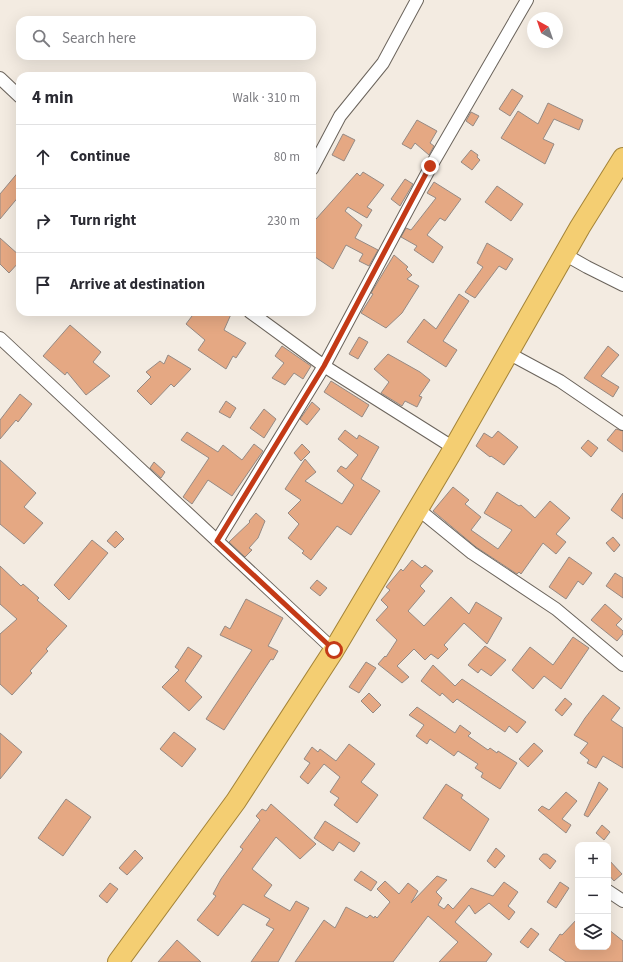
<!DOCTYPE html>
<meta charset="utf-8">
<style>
body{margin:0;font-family:"Source Sans 3",sans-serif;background:#f7f7f7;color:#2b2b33}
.controls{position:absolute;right:12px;bottom:12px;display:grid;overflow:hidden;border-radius:8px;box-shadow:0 4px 16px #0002}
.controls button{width:36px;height:36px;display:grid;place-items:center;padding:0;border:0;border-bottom:1px solid #e1e1e2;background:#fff;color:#2b2b33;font:20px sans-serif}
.compass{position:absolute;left:527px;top:12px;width:36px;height:36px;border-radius:50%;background:#fff;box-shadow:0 4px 16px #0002;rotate:320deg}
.stop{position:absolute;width:12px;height:12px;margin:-9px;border:3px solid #c43a17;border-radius:50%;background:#fff}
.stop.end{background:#c43a17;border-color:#fff;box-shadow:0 1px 4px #0008}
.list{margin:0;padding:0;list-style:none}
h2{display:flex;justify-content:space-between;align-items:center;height:52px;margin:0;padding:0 16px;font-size:17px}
h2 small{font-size:13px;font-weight:400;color:#7c7c81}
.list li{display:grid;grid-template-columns:26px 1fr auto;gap:12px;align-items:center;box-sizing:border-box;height:64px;padding:0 16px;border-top:1px solid #e1e1e2}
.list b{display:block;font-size:15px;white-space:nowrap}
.list em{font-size:13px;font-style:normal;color:#7c7c81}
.icon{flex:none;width:22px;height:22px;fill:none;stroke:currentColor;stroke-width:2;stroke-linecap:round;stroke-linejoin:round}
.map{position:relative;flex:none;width:623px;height:962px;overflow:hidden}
.search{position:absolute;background:#fff;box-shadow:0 4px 16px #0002;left:16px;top:16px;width:300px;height:44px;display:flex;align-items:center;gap:10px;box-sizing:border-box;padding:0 14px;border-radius:12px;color:#7c7c81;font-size:15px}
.panel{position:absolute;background:#fff;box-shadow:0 4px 16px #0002;left:16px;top:72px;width:300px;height:244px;border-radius:12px}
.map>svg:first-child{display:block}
.building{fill:#e5a883;stroke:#958a84}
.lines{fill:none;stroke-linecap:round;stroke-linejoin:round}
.minor-casing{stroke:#6b645c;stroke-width:14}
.trunk-casing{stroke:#a38338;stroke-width:22}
.minor{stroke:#fff;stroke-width:12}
.trunk{stroke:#f4ce72;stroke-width:20}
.route{stroke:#c43a17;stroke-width:5}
</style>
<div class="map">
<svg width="623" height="962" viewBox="0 0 623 962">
<rect width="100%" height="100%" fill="#f3ebe1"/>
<path class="building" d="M512 89 523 96 510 116 499 109Z
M548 103 583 120 579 130 554 119 543 139 554 144 545 164 501 138 518 111 538 124Z
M471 112 479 116 473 126 466 121Z
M417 120 437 131 430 143 434 146 429 155 415 143 411 149 402 144Z
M343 134 355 140 344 161 332 155Z
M471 150 478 155 477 157 480 160 472 170 461 162Z
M20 170V195L0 219V194Z
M363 172 384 185 367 207 372 210 367 218 348 207 345 211 362 225 355 238 378 250 369 266 359 261 363 254 346 245 333 269 312 255V216L316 219 357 173 360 176Z
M405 179 413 184 400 206 391 199Z
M434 182 461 199 445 221 440 218 427 235 443 247 433 263 414 250 417 246 401 237 406 228 411 230 436 198 427 193Z
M497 186 523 204 511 221 485 202Z
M0 238 20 256V261L9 273 0 264Z
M487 243 513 259 506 270 499 266 475 298 465 292 483 267 477 263Z
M394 255 408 267 406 269 412 275 407 279 419 286 402 313 386 328 361 313 373 294 371 293Z
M459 294 469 301 443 341 457 350 446 367 407 342 424 319 436 329Z
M195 312H232L224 330 246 343 236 358 233 356 226 369 198 350 205 340 186 324Z
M70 325 101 352 93 362 110 376 86 395 67 372 65 375 43 356Z
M359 337 368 342 358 359 349 354Z
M282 346 311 366 303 379 294 373 285 385 272 378 284 363 275 356Z
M608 346 619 355 601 376 619 387 613 397 584 378Z
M388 354 420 372 430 380 419 396 422 397 417 407 405 401 402 406 381 393 389 382 374 369Z
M168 355 191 369 174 387 171 384 151 405 137 391 151 377 146 372 160 361 164 364Z
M331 381 369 405 362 417 324 392Z
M20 394 32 404 18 422 16 420 0 439V420Z
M226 401 236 408 230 418 219 412Z
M312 402 320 409 307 425 300 419Z
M264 409 276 419 264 438 250 428Z
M616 429 623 431V452L607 440Z
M345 430 357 439 359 435 379 447 361 479 380 491 351 535 337 526 311 560 302 553 304 551 288 538 299 524 288 513 301 500 285 489 305 459 316 472 305 481 342 504 354 485 337 471 341 466 346 469 358 455 338 439Z
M498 431 518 447 504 465 491 456 490 457 476 446 484 433 492 438Z
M187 432 218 452 223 445 242 460 254 444 263 451 232 496 208 480 192 504 183 497 209 458 181 440Z
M588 440 598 448 591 457 581 448Z
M302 444 310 452 301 461 294 453Z
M0 460 36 493 24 507 43 523 24 544 0 524Z
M154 462 165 472 161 478 150 468Z
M453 487 469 500 465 504 481 517 471 530 498 549 512 530 484 513 497 492 519 506 521 505 535 518 550 501 570 518 556 534 566 542 556 554 543 543 521 574 519 572 517 574 476 547 433 511Z
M623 493V519L611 510Z
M256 513 265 521 258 538 249 548 252 550 245 557 229 542 250 522 249 521Z
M116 531 124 539 115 548 107 541Z
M613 537 620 545 614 552 606 543Z
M92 540 108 553 69 600 54 585Z
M569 557 592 573 583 585 578 581 566 599 549 587Z
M412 560 422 568 425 565 433 571 420 586 425 591 408 611 424 626 451 597 469 614 476 602 502 618 487 644 464 623 444 645 448 649 438 659 431 654 425 660 414 649 397 666 409 677 402 683 378 664 385 656 386 657 397 640 376 620 388 607 381 600 390 590 386 587 401 569 403 571Z
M0 566 21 586 23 584 39 598 37 600 67 626 46 649 48 651 30 671 32 673 12 695 0 684V634L17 619 0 604Z
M615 573 623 578V598L606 586Z
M317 580 327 588 320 596 310 588Z
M246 599 283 618 268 646 278 651 273 660 271 659 224 730 206 719 252 650 220 635 225 626 230 629Z
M605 604 622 619 616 625 623 631V634L617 641 591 620Z
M573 637 589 648 561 689 544 676 533 689 512 670 530 647 553 665Z
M485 646 506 660 491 676 481 669 478 673 468 665Z
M188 647 202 656 185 681 202 697 189 711 162 687 179 670 175 667Z
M366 662 376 668 359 693 349 687Z
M433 665 455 686 462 679 526 722 517 733 509 726 505 732 457 699 453 703 442 693 440 696 421 681Z
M369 693 381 705 373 713 361 701Z
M603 695 620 708 611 720 623 728V768L603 756 596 768 587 763 589 760 580 753 588 743 574 735 585 718Z
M565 698 572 704 562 716 555 710Z
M417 707 455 733 460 725 471 733 468 736 488 750 490 748 497 753 498 751 517 763 500 789 481 777 483 773 475 768 478 764 458 751 454 756 430 739 427 744 416 736 424 725 409 715Z
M174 732 196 749 182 767 160 749Z
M0 733 22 752 0 779Z
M534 743 543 751 528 767 519 759Z
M349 744 375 764 361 782 378 795 357 823 334 805 339 798 330 792 340 777 324 764 308 784 300 777 310 763 304 759 312 747 318 752 320 749 336 761Z
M599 782 608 789 588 817 584 815Z
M446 784 463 795 461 798 489 819 470 851 423 818Z
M566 792 577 801 562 819 571 825 566 833 538 810 542 806 549 810Z
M66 799 91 817 63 856 38 838Z
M271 804 316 844 300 859 276 837 252 869 272 885 264 896 290 911 296 901 309 908 278 962H251L274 929 266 925 270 919 243 904 218 936 197 920 216 896 213 894 221 879 243 849 240 847 260 820 256 816 262 809 266 811Z
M325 821 360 843 354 852 339 842 333 851 314 838Z
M602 825 610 832 604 840 596 833Z
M496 848 505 856 495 868 487 861Z
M135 850 143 858 127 875 119 868Z
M543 854H547L556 861 550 869 539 859Z
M608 859 622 874 614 881 608 874Z
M361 871 377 882 371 891 354 880Z
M437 876 447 880 436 892 442 898 438 905 444 909 448 904 453 909 471 888 493 896 504 882 518 892 508 906 515 912 509 920 489 903 475 914 469 905 455 922 492 954 486 962H439L458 942 428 916 393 962H295L324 920 335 928 346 907 367 918 370 915 374 918 375 916 377 918 390 902 377 889 385 881 399 894 408 883 418 891 411 903Z
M560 882 569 888 556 908 547 902Z
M110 883 118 889 107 903 99 896Z
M578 918V947H608V929L623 941V962H566L549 950 560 934 562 935Z
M531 928 539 934 528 948 520 942Z
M177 940 201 962H158Z"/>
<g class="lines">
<g class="minor-casing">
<path id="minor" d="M0 78 20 97
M312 169 340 116 383 63 417 0
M564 254 587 267 623 285
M250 312 324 366 454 448
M0 338 334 650
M508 353 560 381 623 424
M418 509 472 553 556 609 623 665
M217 541 324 366 431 166 527 0
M608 891 623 901"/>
</g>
<g class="trunk-casing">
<path id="trunk" d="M118 962 236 801 334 650 450 455 580 227 623 158"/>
</g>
<use href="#minor" class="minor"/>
<use href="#trunk" class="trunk"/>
</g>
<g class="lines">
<path class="route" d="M334 650 217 541 324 366 430 166"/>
</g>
</svg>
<div class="controls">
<button>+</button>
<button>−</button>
<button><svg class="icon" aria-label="layers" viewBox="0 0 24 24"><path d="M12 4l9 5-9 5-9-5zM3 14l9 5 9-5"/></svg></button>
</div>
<svg class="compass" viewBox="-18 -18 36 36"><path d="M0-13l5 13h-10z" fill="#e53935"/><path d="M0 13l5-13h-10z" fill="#7c7c81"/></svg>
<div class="stop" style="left:334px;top:650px"></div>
<div class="stop end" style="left:430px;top:166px"></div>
<div class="search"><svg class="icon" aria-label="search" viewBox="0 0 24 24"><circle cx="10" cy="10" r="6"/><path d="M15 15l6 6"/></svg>Search here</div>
<section class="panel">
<h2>4 min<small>Walk · 310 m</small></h2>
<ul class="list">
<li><svg class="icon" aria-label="ahead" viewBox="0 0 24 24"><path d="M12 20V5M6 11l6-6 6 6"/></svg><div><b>Continue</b></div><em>80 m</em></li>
<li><svg class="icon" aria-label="right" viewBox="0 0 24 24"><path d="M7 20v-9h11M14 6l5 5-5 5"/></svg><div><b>Turn right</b></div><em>230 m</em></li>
<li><svg class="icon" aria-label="arrive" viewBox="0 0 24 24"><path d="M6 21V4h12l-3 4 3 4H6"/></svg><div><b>Arrive at destination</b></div></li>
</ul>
</section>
</div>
